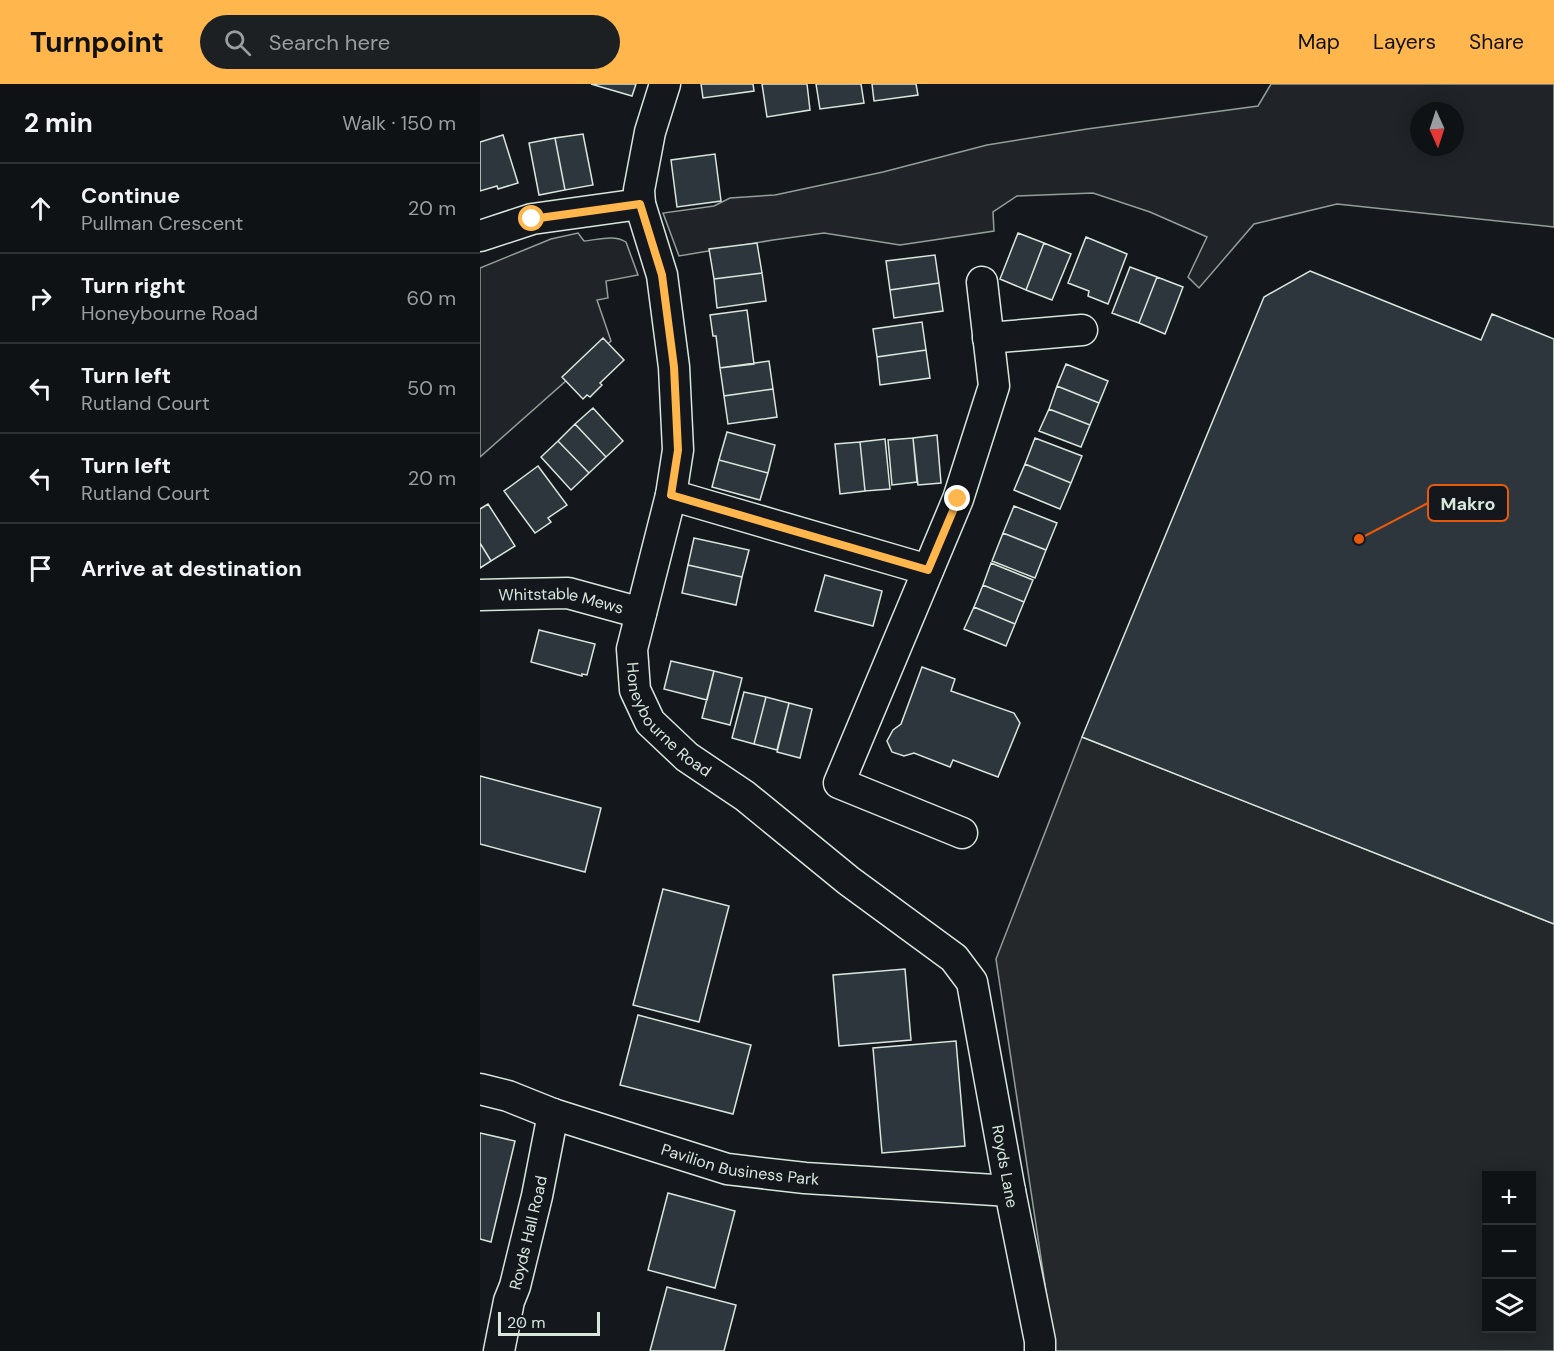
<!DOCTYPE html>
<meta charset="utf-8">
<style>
body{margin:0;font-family:"DM Sans",sans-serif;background:#1d2022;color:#f1f3f6}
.controls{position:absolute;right:18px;bottom:18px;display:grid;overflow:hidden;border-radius:0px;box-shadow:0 3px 15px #0003}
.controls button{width:54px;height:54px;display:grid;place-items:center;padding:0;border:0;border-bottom:2px solid #2f3234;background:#0f1215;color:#f1f3f6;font:30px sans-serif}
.compass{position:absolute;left:930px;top:18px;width:54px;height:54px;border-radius:50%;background:#0f1215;box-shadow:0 3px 15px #0003;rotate:177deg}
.scale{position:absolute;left:18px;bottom:15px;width:102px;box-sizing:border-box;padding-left:6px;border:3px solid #d8e6dc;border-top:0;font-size:16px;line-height:21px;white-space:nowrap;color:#d8e6dc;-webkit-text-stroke:4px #14181c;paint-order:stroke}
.stop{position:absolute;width:18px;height:18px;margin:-14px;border:4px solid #ffb74d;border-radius:50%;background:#fff}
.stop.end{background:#ffb74d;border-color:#fff;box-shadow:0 2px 6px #0008}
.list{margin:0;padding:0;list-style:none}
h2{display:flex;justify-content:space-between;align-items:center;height:78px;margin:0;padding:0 24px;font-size:26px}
h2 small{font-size:20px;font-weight:400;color:#9b9ea0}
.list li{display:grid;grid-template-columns:39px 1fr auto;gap:18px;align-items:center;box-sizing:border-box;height:90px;padding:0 24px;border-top:2px solid #2f3234}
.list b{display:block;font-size:22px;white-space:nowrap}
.list p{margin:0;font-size:20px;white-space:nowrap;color:#9b9ea0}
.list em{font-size:20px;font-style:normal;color:#9b9ea0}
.icon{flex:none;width:33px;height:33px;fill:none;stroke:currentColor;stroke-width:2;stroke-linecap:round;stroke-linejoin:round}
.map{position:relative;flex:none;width:1074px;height:1267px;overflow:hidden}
header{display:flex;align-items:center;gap:36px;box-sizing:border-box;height:84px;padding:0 30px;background:#ffb74d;color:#111}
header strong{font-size:28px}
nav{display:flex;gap:33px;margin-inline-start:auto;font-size:21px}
.search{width:420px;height:54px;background:#1d2022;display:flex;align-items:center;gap:15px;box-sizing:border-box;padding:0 21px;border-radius:33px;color:#9b9ea0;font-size:22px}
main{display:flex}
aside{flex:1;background:#0f1215}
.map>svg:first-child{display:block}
.green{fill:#202428;stroke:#939e99;stroke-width:1.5;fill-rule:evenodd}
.parking{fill:#24282b;stroke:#939e99;stroke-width:1.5;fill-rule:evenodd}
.building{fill:#2c363c;stroke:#d8e6dc;stroke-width:1.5}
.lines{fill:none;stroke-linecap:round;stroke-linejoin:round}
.minor-casing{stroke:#d8e6dc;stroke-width:33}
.minor{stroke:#14181c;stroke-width:30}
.route{stroke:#ffb74d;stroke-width:8}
.labels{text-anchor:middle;stroke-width:4.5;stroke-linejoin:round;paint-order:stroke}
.street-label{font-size:16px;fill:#d8e6dc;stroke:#14181c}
.leader{fill:none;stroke:#e8590c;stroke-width:2}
.callout-dot{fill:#e8590c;stroke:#14181c;stroke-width:2}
.callout{fill:#14181c;stroke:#e8590c;stroke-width:2}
.callout-label{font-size:18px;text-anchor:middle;font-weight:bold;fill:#d8e6dc}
</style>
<header>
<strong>Turnpoint</strong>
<div class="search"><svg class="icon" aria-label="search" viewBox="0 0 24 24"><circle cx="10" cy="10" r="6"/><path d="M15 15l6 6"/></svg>Search here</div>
<nav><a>Map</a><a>Layers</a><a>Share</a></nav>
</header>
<main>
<aside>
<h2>2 min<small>Walk · 150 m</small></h2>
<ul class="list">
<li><svg class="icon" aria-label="ahead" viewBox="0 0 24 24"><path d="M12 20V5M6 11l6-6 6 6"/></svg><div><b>Continue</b><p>Pullman Crescent</p></div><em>20 m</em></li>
<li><svg class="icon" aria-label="right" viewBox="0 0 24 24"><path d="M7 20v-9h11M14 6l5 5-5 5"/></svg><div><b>Turn right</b><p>Honeybourne Road</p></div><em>60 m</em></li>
<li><svg class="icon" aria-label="left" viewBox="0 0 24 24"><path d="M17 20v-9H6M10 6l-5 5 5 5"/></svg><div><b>Turn left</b><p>Rutland Court</p></div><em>50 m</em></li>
<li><svg class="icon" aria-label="left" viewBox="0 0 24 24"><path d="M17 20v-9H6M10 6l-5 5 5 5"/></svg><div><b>Turn left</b><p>Rutland Court</p></div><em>20 m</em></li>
<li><svg class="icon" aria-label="arrive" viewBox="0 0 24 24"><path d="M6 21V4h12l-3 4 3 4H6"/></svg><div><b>Arrive at destination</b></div></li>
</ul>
</aside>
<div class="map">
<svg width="1074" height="1267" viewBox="0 0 1074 1267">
<rect width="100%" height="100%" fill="#14181c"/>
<path class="green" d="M791 0H1074V143L857 120 774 140 719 204 708 193 727 153 670 128 613 109 537 112 513 128 514 147 420 161 344 149 293 156 199 172 183 129 234 122 250 114 295 111 403 88 507 61 607 45 778 22ZM939 27H975V63H939Z
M98 149 104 157C117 156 134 150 146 158L158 191 126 197 128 214 117 216 131 257 0 373V184L71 155Z"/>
<path class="parking" d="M602 653 1074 840V1267H575L516 875ZM1006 1092H1052V1244H1006Z"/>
<path class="building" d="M111 0H156L152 12Z
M221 0H273L274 7 223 14Z
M282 0H327L330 26 287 33Z
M336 0H381L384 19 340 25Z
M392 0H436L438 11 394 17Z
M103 50 113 101 85 106 75 54Z
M23 51 38 99 18 105 17 102 0 107V58Z
M75 54 85 106 59 111 49 59Z
M235 70 241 117 197 123 191 76Z
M538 149 564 159 546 206 520 195Z
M606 153 647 170 628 220 608 212 609 207 588 199Z
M277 159 282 189 234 195 229 165Z
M564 159 591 170 572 216 546 206Z
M455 171 459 199 410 206 406 177Z
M650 183 677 193 659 239 632 229Z
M830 187 1001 256 1012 230 1074 255V840L602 653 784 213Z
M282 189 286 217 237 224 234 195Z
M677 193 703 203 685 250 659 239Z
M459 199 463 227 414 234 410 206Z
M267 226 274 280 240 284 236 252H233L230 231Z
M442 238 446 266 397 273 393 245Z
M123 254 144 276 120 299 122 301 110 313 107 311 103 315 82 293Z
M446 266 450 294 400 301 397 273Z
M289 277 293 305 244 312 240 284Z
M586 280 628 297 619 319 577 302Z
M577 302 619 319 610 341 569 325Z
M293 305 297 333 248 340 244 312Z
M113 324 143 357 126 373 95 340Z
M569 325 610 341 601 363 559 347Z
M95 340 126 373 109 389 78 357Z
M247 348 295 361 288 389 239 376Z
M457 351 461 399 438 401 433 354Z
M433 354 437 398 412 401 408 356Z
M555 354 602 372 591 399 545 380Z
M405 355 410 405 385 407 380 358Z
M78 357 109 389 91 406 61 373Z
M380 358 385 407 360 410 355 360Z
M239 376 288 389 280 416 232 403Z
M545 380 591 399 580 425 534 406Z
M58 382 87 421 68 434 71 438 55 449 24 407Z
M8 420 35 462 11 477 0 459V425Z
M534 422 577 439 566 466 523 449Z
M523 449 566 466 555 494 512 477Z
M214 454 269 466 262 493 208 481Z
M0 459 11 477 0 484Z
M511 479 553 496 544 518 503 501Z
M208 481 262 493 256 521 202 509Z
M345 491 402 507 393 542 335 527Z
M503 501 544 518 535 540 494 523Z
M494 523 535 540 526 562 484 545Z
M59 546 115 560 107 591 102 590V592L51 578Z
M191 577 234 587 227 616 184 605Z
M442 583 475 595 471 607 534 629 540 639 518 693 473 676 470 683 434 669 424 672 412 668 407 657 413 646 421 640Z
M234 587 262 594 250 641 222 634Z
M264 608 286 613 274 660 252 654Z
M286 613 309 619 297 666 274 660Z
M309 619 332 625 320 674 297 668Z
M0 692 121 724 105 788 0 760Z
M183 805 249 822 219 938 153 921Z
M425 885 431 956 359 962 353 891Z
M158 931 271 961 253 1030 140 1001Z
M476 957 485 1062 402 1069 393 964Z
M0 1049 35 1057 11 1158 0 1155Z
M188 1109 255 1127 235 1204 168 1186Z
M187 1203 256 1221 244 1267H170Z"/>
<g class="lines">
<g class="minor-casing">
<g id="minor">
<path id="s1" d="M185 0 170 48 159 106 160 120 182 191 194 283 198 366 191 411 152 565 155 606 170 638 207 673 265 712 369 797 474 874 492 898 530 1107 560 1257V1267"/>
<path d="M0 152 52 135 160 120"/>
<path d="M508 254 602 246"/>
<path d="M191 411 448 486"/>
<path id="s2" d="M0 511 88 509 161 529"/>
<path d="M482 749 359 699 478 415 514 302 502 198"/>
<path id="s3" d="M0 1005 28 1012 73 1030 247 1085 325 1094 530 1107"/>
<path id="s4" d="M19 1267 29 1217 35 1202 57 1112 73 1030"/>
</g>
</g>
<use href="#minor" class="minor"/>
</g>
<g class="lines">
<path class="route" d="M52 135 160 120 182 191 194 283 198 366 191 411 448 486 478 415"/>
</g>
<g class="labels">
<g class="street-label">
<text dy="6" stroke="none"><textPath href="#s2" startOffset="82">Whitstable Mews</textPath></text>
<text dy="6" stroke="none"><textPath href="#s1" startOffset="662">Honeybourne Road</textPath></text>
<text dy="6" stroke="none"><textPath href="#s3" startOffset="272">Pavilion Business Park</textPath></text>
<text dy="6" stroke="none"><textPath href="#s1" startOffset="1257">Royds Lane</textPath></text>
<text dy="6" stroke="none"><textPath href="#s4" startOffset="122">Royds Hall Road</textPath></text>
</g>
</g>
<path class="leader" d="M879 455L948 419"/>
<circle class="callout-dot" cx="879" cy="455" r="6"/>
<rect class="callout" x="948" y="401" width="80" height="36" rx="6"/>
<g class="callout-label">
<text x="988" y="426">Makro</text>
</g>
</svg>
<div class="controls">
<button>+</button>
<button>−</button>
<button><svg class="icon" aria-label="layers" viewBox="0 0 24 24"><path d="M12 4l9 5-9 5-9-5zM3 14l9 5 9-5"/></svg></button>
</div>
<svg class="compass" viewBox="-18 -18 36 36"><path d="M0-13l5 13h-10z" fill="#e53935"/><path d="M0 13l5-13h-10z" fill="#9b9ea0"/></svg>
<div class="scale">20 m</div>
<div class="stop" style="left:52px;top:135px"></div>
<div class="stop end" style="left:478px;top:415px"></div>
</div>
</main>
